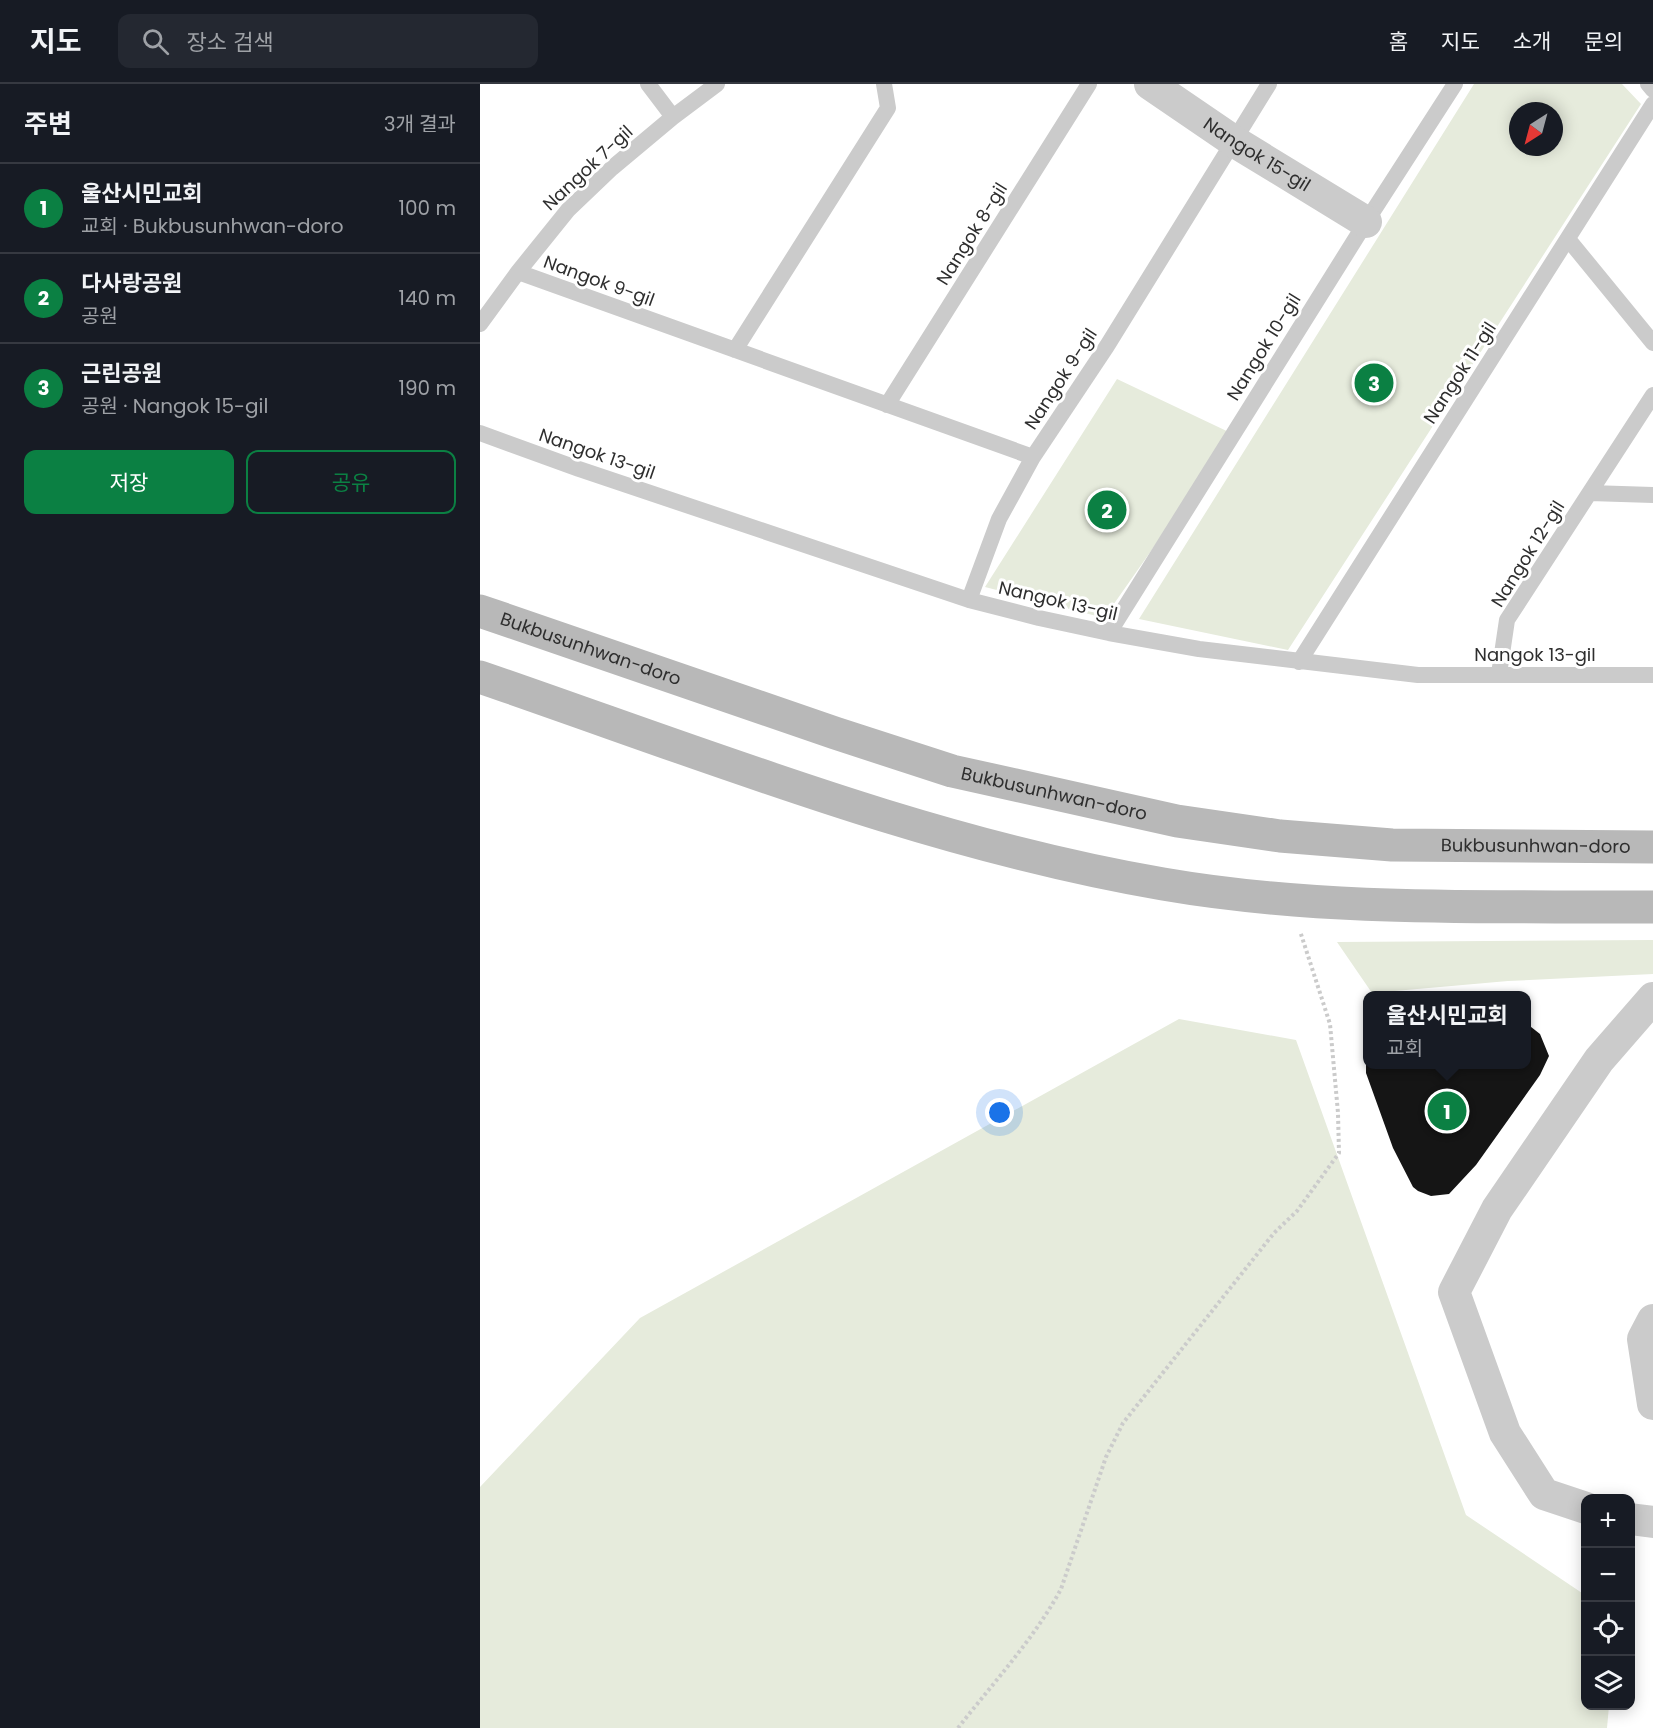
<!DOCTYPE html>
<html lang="ko">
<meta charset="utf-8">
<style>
body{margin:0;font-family:Poppins,"Noto Sans KR",sans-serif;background:#242831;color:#f1f3f6}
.controls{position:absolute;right:18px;bottom:18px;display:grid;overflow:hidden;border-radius:12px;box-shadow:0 3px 15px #0003}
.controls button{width:54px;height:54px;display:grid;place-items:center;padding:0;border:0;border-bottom:2px solid #363941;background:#171b24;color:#f1f3f6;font:30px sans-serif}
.compass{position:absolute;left:1029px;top:18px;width:54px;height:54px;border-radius:50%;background:#171b24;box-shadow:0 3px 15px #0003;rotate:216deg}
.you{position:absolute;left:520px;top:1029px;width:21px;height:21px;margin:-15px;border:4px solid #fff;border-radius:50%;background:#1a73e8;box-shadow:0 0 0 9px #1a73e833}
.badge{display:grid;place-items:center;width:39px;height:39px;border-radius:50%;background:#0b8043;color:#fff;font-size:20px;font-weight:700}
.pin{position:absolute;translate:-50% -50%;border:3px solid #fff;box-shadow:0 2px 6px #0006}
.popup{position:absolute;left:883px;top:907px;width:168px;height:78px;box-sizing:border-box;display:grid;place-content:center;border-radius:12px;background:#171b24;filter:drop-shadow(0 2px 4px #0005);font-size:20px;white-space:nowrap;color:#9ea1a6}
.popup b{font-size:22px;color:#f1f3f6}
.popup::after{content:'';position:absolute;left:50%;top:100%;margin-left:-12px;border:12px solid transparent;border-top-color:#171b24}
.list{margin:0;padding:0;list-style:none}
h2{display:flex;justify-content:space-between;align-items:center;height:78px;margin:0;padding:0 24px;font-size:26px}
h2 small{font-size:20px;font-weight:400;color:#9ea1a6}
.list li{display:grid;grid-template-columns:39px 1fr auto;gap:18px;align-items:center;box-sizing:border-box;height:90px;padding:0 24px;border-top:2px solid #363941}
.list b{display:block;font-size:22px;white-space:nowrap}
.list p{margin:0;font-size:20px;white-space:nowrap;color:#9ea1a6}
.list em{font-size:20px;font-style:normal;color:#9ea1a6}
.actions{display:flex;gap:12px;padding:18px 24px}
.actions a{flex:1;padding:14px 0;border:2px solid #0b8043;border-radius:12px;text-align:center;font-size:21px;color:#0b8043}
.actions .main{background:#0b8043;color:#fff}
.icon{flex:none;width:33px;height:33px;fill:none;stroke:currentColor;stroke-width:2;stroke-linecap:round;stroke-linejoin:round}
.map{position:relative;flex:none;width:1173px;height:1644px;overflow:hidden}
header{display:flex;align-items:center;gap:36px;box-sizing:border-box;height:84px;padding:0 30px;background:#171b24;border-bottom:2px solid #363941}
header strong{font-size:28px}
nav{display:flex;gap:33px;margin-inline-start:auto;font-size:21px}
.search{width:420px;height:54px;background:#242831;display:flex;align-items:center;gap:15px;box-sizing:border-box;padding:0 21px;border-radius:12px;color:#9ea1a6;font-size:22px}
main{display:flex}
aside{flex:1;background:#171b24}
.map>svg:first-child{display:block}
.green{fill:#e6ebdc;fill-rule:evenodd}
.building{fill:#151515}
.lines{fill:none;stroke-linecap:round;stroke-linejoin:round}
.path{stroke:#cbcbcb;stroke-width:4;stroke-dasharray:3 3;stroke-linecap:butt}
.lane{stroke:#cbcbcb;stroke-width:16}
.street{stroke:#cbcbcb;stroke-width:32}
.secondary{stroke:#b8b8b8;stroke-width:33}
.labels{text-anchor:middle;stroke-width:6;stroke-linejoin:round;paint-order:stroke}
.street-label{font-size:18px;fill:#2e2e2e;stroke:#fff}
</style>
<header>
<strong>지도</strong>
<div class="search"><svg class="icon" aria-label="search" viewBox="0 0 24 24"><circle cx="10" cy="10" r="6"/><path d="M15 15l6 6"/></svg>장소 검색</div>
<nav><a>홈</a><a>지도</a><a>소개</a><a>문의</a></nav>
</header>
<main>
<aside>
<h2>주변<small>3개 결과</small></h2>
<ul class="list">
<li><span class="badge">1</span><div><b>울산시민교회</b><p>교회 · Bukbusunhwan-doro</p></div><em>100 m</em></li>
<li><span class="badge">2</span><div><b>다사랑공원</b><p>공원</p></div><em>140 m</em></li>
<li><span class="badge">3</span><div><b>근린공원</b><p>공원 · Nangok 15-gil</p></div><em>190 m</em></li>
</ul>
<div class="actions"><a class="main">저장</a><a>공유</a></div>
</aside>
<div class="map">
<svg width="1173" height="1644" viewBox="0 0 1173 1644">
<rect width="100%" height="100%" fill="#fff"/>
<path class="green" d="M994 0H1142L1161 20 808 566 659 535ZM1038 27H1074V63H1038Z
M637 295 753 350 624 534 505 503Z
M1173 856V890L1028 897 892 909 857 858Z
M699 935 816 956 986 1431 1105 1511 1106 1622H1129L1127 1644H0V1403L160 1234Z"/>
<path class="building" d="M1046 939 1060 950 1069 972 1060 991 996 1081 969 1110 951 1112 938 1107 933 1103 913 1064 886 989V980H1046Z
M888 958V979H886L885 963Z"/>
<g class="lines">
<path class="path" d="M478 1644C513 1599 554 1555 581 1505L626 1373 643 1339 794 1149 817 1127 859 1069 858 1029 850 940 820 847"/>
<path class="lane" d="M168 0 193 33
M1168 0 1173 6
M1088 155 1173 259
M38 188 553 373
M0 240 38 188 88 126 132 84 193 33 237 0
M255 266 408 24 404 0
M407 321 609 0
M0 349 99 385 489 516 559 534 629 549 719 565 938 591H1173
M1110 409 1173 411
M489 516 519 435 553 373 627 262 789 0
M629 549 886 138 975 0
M819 578 1173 20
M1019 590 1027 536 1173 311"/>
<g class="street">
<path id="s1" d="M670 0 755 58 886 138"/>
<path d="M1173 1236 1163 1255 1173 1320"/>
<path d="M1106 1424 1064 1410 1025 1349 974 1208 1017 1125 1119 976 1173 914"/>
<path d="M1150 1435 1173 1438"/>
</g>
<g class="secondary">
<path id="s2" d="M0 527 355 649 472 687 697 737 800 752 912 761 1173 763"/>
<path d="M0 593C224 670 449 760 683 800 845 828 1010 822 1173 823"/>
</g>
</g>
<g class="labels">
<g class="street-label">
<text dy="6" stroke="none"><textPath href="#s1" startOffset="128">Nangok 15-gil</textPath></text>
<text transform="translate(108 84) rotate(-43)" y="6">Nangok 7-gil</text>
<text transform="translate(492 150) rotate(-58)" y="6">Nangok 8-gil</text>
<text transform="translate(119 197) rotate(20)" y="6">Nangok 9-gil</text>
<text transform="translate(784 263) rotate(-58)" y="6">Nangok 10-gil</text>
<text transform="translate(980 289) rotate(-57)" y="6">Nangok 11-gil</text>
<text transform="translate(581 295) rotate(-57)" y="6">Nangok 9-gil</text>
<text transform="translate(117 370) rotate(19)" y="6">Nangok 13-gil</text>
<text transform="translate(1048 470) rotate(-58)" y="6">Nangok 12-gil</text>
<text transform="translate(578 517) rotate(13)" y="6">Nangok 13-gil</text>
<text dy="6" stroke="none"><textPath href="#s2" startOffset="117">Bukbusunhwan-doro</textPath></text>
<text x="1055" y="577">Nangok 13-gil</text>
<text dy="6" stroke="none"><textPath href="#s2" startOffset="603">Bukbusunhwan-doro</textPath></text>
<text dy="6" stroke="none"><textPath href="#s2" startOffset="1089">Bukbusunhwan-doro</textPath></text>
</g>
</g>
</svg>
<div class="controls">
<button>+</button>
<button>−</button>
<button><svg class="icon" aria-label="locate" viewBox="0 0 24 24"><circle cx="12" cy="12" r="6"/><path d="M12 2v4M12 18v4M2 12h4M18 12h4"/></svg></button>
<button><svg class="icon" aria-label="layers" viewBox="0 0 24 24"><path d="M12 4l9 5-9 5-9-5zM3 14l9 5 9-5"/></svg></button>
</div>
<svg class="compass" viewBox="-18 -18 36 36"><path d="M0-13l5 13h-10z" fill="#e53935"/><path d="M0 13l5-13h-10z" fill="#9ea1a6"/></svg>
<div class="you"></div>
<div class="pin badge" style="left:967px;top:1027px">1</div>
<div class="popup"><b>울산시민교회</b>교회</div>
<div class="pin badge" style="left:627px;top:426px">2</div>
<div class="pin badge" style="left:894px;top:299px">3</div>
</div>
</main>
